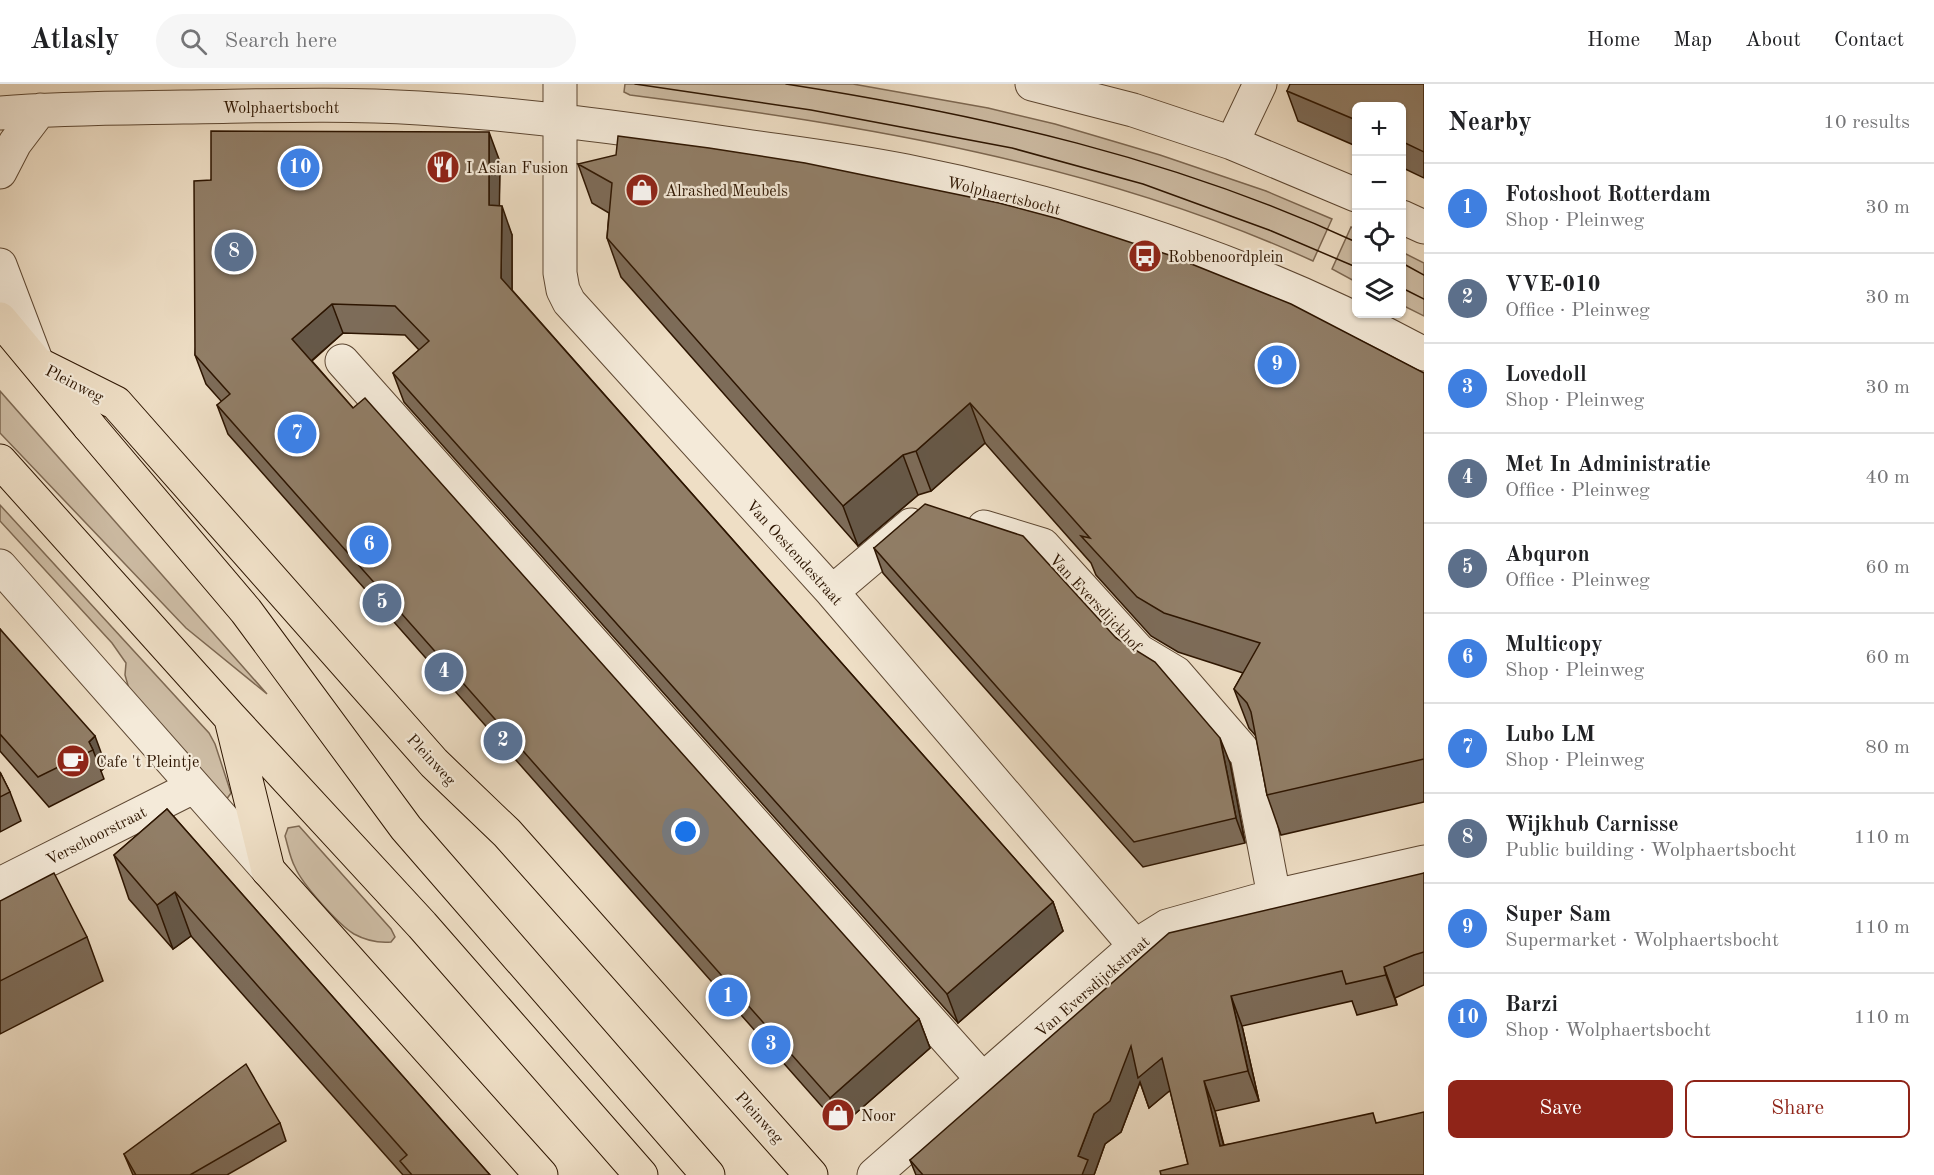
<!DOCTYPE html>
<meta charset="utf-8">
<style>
body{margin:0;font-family:"Old Standard TT",serif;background:#f6f6f6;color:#202124}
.controls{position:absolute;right:18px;top:18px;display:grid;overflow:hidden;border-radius:9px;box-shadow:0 2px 4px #0004}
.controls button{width:54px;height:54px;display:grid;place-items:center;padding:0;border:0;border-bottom:2px solid #e0e0e0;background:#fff;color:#202124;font:30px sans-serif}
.you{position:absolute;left:686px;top:748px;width:21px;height:21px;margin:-15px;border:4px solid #fff;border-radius:50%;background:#1a73e8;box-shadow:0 0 0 9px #1a73e833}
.badge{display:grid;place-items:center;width:39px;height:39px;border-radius:50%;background:#8f2418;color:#fff;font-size:20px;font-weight:700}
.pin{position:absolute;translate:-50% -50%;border:3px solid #fff;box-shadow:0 2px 6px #0006}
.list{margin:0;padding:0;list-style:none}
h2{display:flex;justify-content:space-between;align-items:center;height:78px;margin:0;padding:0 24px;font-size:26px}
h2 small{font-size:20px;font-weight:400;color:#757577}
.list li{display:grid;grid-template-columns:39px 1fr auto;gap:18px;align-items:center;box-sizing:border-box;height:90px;padding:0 24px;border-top:2px solid #e0e0e0}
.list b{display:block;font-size:22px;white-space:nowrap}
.list p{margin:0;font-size:20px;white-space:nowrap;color:#757577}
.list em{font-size:20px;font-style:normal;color:#757577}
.actions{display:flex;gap:12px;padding:18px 24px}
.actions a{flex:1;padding:14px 0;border:2px solid #8f2418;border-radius:9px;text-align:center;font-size:21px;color:#8f2418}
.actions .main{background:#8f2418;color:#fff}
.icon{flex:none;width:33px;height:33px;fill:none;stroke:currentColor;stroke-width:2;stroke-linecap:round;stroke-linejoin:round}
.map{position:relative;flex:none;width:1424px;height:1091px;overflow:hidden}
header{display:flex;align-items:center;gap:36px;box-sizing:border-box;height:84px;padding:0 30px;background:#fff;border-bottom:2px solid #e0e0e0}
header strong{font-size:28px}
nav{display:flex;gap:33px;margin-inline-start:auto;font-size:21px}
.search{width:420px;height:54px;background:#f6f6f6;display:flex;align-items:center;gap:15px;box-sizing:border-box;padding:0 21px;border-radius:33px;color:#757577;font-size:22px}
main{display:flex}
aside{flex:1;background:#fff}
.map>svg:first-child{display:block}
.green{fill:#cdbca4;stroke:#7d6852;stroke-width:1.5}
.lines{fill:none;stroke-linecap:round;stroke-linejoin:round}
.minor-casing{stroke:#5d4732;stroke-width:35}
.primary-casing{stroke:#2d1501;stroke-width:35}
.trunk-casing{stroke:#2d1501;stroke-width:35}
.minor{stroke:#f4ead9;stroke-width:33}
.primary{stroke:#eedec5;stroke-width:33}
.trunk{stroke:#eedec5;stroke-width:33}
.tram{stroke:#2d1501;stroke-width:1.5}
.wall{fill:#7d6c59;stroke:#2d1501;stroke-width:1.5}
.shaded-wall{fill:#665848;stroke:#2d1501;stroke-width:1.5}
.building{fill:#917e67;stroke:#2d1501;stroke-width:1.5}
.labels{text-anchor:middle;stroke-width:4.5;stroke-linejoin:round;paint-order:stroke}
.street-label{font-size:16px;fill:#2d1501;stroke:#f4ead9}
.poi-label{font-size:16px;fill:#2d1501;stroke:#f4ead9;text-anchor:start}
</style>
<header>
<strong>Atlasly</strong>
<div class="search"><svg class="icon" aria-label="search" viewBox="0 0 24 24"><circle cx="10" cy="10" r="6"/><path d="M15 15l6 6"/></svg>Search here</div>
<nav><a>Home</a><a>Map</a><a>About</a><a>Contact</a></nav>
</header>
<main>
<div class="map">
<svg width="1424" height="1091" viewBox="0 0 1424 1091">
<rect width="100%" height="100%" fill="#eedec5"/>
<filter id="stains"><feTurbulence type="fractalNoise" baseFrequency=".00333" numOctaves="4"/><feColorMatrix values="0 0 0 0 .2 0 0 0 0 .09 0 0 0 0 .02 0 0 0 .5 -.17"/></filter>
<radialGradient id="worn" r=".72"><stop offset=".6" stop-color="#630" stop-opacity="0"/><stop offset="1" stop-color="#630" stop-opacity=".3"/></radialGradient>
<path class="green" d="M625 0H853L988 24 1055 40 1160 71 1266 107 1332 135 1313 177C1099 79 862 41 630 11L624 8Z
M1351 143 1356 146V198L1332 185Z
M1402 168 1424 179V232L1402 221Z
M0 307 267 610 186 544 0 349Z
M0 421 209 649 215 660 231 709 226 716 129 605 125 591 126 579 112 559 0 437Z
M299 742 391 845 395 853 391 858C379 859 365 856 354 850 339 841 302 800 295 783 290 774 288 762 285 752L288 744Z"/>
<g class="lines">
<g class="minor-casing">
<path id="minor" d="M560 0V189L563 206 569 218 832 508 1135 862
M1032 0 1133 26 1232 59 1356 111
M0 29C61 24 122 24 183 23 262 22 341 19 419 24 521 30 623 44 725 59 785 68 846 75 906 87 1086 123 1263 182 1424 270
M1232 59 1260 0
M0 88 15 59 40 26
M1402 133 1424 143
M0 181 36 276
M342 277 984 997
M984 443 1043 461 1139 567 1176 589 1247 671 1274 812
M0 482 268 786
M832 508 911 441
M0 800 193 703
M874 1091 1135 862 1167 842 1274 812 1424 778"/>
</g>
<g class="primary-casing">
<path id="primary" d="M0 235 89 342
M38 280 116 319 434 679 507 749 811 1091
M268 786 541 1091"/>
</g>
<g class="trunk-casing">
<path id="trunk" d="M89 342 246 527 406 744 708 1091
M0 377 230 633 422 841 641 1091
M231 635 268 786"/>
</g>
<use href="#minor" class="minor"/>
<use href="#primary" class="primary"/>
<use href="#trunk" class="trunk"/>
<path class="tram" d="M635 0 811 26 1012 64 1143 100 1269 146 1356 183
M786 0C984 31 1174 74 1356 158
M1402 179 1424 191
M1402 204 1424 215"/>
</g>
<path class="wall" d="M1424 0V94L1401 83V22H1356V62L1298 37 1287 7Z
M500 78 499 122 512 151V206L1053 818 1063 847 958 939 404 318 393 289 419 266 405 251 343 249 312 277 353 324 919 935 930 964 840 1043 228 350 217 321 222 318 206 300 195 271 211 96Z
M578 80 1424 289V718L1281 751 1267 711 1256 652 1249 644 1234 605 1243 589 1178 568 1151 552 1096 491 1091 479 985 359 931 407 918 411 858 462 621 193 607 154 609 129 592 119Z
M874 464 1116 554 1230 679 1245 759 1143 783 883 489Z
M0 545 106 682 101 687 104 695 49 723 0 667Z
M0 688 10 708 21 737 0 748Z
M167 725 490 1091H403L191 852 173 865 129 815 114 771Z
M1424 789V901L1395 914 1397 921 1357 931 1352 917 1242 942 1259 1017 1215 1027 1224 1061 1377 1039 1188 1080 1170 1006 1149 1024 1140 998 1121 1048 1105 1060 1094 1091H916L910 1076Z
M0 817 87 853 103 897 0 950Z
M280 1039 286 1057 227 1091H133L124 1070Z"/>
<path class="shaded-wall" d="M489 48 500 78 499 150 489 121Z
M502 122 512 151V223L501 194Z
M332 220 343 249 303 284 292 255Z
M970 319 985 359 931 407 916 367Z
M903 371 918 411 858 462 843 422Z
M95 652 106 682 101 687 93 666 89 658Z
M1220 654 1230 679 1245 759 1236 734Z
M175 808 191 852 173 865 157 821Z
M1053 818 1063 847 958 939 947 910Z
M1384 883 1395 914 1397 921 1386 891Z
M1231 912 1242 942 1259 1017 1248 987Z
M919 935 930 964 840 1043 830 1014Z
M1131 962 1162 974 1173 1004 1149 1024 1140 998 1121 1048 1105 1060 1094 1091H1082L1078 1072 1094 1030Z
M1204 997 1215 1027 1231 1091 1220 1062Z"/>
<path class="building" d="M1290 0H1424V68L1401 57V22H1356V36L1287 7Z
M211 47 489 48V121L502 122 501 194 1053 818 947 910 393 289 429 257 395 222 332 220 292 255 353 324 365 314 919 935 830 1014 217 321 230 310 195 271 194 97 211 96Z
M618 52 709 64 805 79 999 119 1059 135 1169 171 1291 220 1424 289V675L1267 711 1251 628 1247 619 1234 605 1260 559 1164 529 1137 513 1081 452 1090 454 970 319 916 367 903 371 843 422 607 154 612 99 578 80 616 71Z
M925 420 1023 452 1116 554 1155 578 1220 654 1236 734 1134 758 874 464Z
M0 545 95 652 89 658 93 666 38 693 0 650Z
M0 688 10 708 0 713Z
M167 725 490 1091H412L400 1077 407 1071 175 808 157 821 114 771Z
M54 789 87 853 0 897V817Z
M1424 789V868L1414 871 1384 883 1386 891 1346 900 1342 887 1231 912 1248 987 1204 997 1220 1062 1373 1029 1376 1039 1424 1028V1091H1161L1160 1087 1188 1080 1162 974 1138 994 1131 962 1110 1017 1094 1030 1078 1072 1088 1076 1082 1091H923L910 1076 1169 849Z
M246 980 280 1039 190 1091H136L124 1070Z"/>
<defs>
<g id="restaurant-disc" transform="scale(1.725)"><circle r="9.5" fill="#8f2418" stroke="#f4ead9"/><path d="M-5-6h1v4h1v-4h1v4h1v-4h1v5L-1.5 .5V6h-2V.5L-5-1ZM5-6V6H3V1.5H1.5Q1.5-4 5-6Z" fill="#fff"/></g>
<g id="shop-disc" transform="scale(1.725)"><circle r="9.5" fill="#8f2418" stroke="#f4ead9"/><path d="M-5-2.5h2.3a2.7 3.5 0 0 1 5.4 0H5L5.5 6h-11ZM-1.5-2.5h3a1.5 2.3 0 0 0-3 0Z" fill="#fff"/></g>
<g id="bus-disc" transform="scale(1.725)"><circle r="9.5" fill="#8f2418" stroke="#f4ead9"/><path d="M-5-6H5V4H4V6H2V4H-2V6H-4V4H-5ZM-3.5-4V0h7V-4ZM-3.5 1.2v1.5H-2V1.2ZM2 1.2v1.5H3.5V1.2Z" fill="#fff"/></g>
<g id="cafe-disc" transform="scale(1.725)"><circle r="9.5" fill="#8f2418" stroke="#f4ead9"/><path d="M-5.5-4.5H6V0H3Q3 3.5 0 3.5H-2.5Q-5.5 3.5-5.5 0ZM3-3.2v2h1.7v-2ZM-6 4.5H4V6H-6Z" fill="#fff"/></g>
</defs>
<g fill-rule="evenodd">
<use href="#restaurant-disc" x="443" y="83"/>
<use href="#shop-disc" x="642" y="106"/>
<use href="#bus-disc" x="1145" y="172"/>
<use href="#cafe-disc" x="73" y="677"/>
<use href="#shop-disc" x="838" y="1031"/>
</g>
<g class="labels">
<g class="street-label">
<text x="281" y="29">Wolphaertsbocht</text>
<text transform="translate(1004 111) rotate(14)" y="6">Wolphaertsbocht</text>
<text transform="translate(75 299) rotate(27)" y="6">Pleinweg</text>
<text transform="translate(795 468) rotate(48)" y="6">Van Oestendestraat</text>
<text transform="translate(1096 518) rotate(47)" y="6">Van Eversdijckhof</text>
<text transform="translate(432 675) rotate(47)" y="6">Pleinweg</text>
<text transform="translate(96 751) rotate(-27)" y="6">Verschoorstraat</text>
<text transform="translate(1092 902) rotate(-41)" y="6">Van Eversdijckstraat</text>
<text transform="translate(760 1033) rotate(48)" y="6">Pleinweg</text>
</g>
<g class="poi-label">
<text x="466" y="89">I Asian Fusion</text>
<text x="665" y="112">Alrashed Meubels</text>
<text x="1168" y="178">Robbenoordplein</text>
<text x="96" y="683">Cafe 't Pleintje</text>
<text x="861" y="1037">Noor</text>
</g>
</g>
<rect width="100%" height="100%" filter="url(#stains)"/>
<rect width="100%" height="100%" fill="url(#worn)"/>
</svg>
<div class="controls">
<button>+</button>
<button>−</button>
<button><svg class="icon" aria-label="locate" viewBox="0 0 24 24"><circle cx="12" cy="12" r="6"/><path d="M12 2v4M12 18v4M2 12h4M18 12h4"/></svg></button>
<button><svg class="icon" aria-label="layers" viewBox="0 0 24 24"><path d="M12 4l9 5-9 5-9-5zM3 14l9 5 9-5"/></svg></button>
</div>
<div class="you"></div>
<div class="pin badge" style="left:728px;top:913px;background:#3f7fe0">1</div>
<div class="pin badge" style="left:503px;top:657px;background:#5c6f8a">2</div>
<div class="pin badge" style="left:771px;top:961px;background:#3f7fe0">3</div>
<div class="pin badge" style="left:444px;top:588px;background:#5c6f8a">4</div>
<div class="pin badge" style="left:382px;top:519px;background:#5c6f8a">5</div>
<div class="pin badge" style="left:369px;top:461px;background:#3f7fe0">6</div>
<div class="pin badge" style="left:297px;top:350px;background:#3f7fe0">7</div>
<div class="pin badge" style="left:234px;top:168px;background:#5c6f8a">8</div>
<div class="pin badge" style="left:1277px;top:281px;background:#3f7fe0">9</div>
<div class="pin badge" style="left:300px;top:84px;background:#3f7fe0">10</div>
</div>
<aside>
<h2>Nearby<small>10 results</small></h2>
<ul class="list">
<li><span class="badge" style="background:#3f7fe0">1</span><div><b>Fotoshoot Rotterdam</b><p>Shop · Pleinweg</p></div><em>30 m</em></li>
<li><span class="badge" style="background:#5c6f8a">2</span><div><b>VVE-010</b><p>Office · Pleinweg</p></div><em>30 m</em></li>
<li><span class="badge" style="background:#3f7fe0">3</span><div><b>Lovedoll</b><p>Shop · Pleinweg</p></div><em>30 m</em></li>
<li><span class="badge" style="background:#5c6f8a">4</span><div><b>Met In Administratie</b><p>Office · Pleinweg</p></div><em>40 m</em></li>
<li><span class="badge" style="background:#5c6f8a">5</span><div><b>Abquron</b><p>Office · Pleinweg</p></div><em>60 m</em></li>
<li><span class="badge" style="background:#3f7fe0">6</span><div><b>Multicopy</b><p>Shop · Pleinweg</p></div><em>60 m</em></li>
<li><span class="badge" style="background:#3f7fe0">7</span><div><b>Lubo LM</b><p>Shop · Pleinweg</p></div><em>80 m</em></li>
<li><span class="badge" style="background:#5c6f8a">8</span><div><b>Wijkhub Carnisse</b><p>Public building · Wolphaertsbocht</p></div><em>110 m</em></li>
<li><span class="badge" style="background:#3f7fe0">9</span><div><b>Super Sam</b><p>Supermarket · Wolphaertsbocht</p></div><em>110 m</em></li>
<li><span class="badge" style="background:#3f7fe0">10</span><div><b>Barzi</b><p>Shop · Wolphaertsbocht</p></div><em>110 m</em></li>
</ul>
<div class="actions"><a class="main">Save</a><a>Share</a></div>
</aside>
</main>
